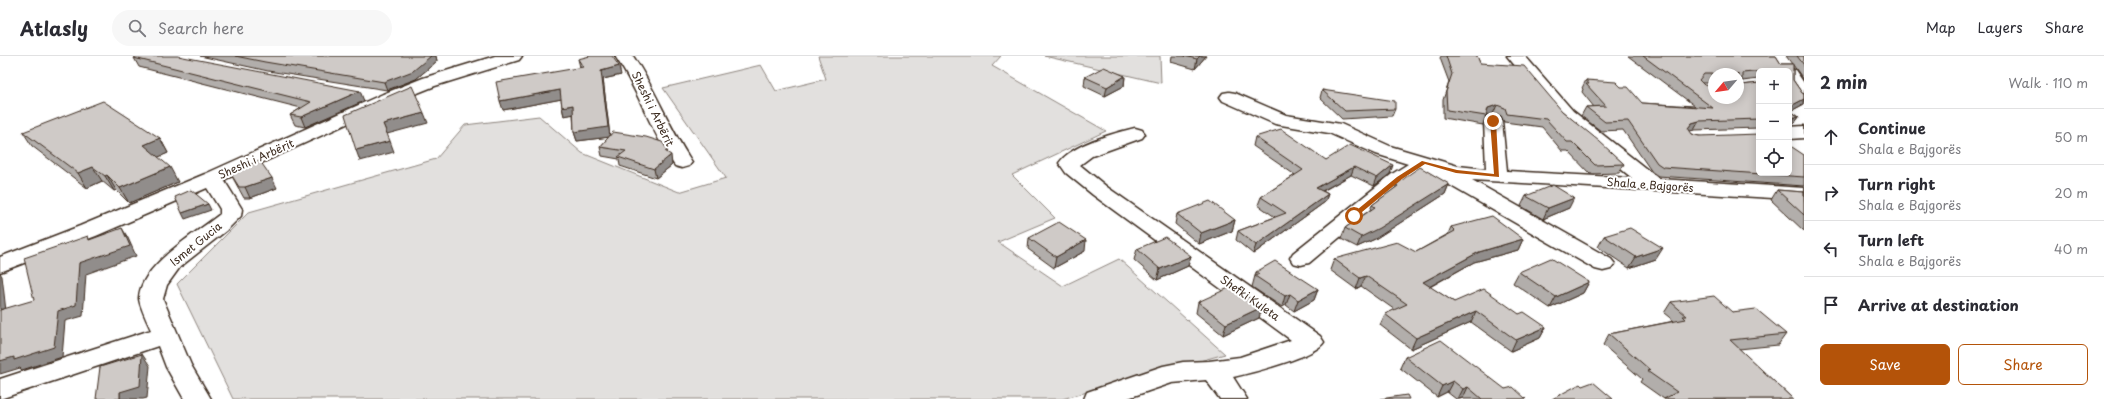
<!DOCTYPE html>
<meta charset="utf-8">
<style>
body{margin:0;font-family:"Playpen Sans",sans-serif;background:#f7f7f7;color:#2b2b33}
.controls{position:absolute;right:12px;top:12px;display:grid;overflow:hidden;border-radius:6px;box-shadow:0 2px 10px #0003}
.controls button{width:36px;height:36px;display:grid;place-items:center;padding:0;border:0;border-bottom:1px solid #e1e1e2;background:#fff;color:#2b2b33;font:20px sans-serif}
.compass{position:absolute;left:1708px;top:12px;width:36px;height:36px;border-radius:50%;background:#fff;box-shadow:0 2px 10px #0003;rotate:241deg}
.stop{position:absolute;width:12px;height:12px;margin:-9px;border:3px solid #b45309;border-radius:50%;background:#fff}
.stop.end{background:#b45309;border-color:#fff;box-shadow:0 1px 4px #0008}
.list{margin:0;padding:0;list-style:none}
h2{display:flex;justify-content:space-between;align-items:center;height:52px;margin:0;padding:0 16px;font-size:17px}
h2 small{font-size:13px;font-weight:400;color:#7c7c81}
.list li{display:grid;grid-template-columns:26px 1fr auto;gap:12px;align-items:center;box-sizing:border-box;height:56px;padding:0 16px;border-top:1px solid #e1e1e2}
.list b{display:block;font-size:15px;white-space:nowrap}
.list p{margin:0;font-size:13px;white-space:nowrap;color:#7c7c81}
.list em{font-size:13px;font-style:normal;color:#7c7c81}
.actions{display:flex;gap:8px;padding:12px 16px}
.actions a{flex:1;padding:9px 0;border:1px solid #b45309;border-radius:6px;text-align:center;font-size:14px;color:#b45309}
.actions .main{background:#b45309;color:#fff}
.icon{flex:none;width:22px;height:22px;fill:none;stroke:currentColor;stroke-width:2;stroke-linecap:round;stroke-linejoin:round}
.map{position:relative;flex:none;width:1804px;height:343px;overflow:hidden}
header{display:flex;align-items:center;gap:24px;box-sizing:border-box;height:56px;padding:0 20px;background:#fff;border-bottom:1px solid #e1e1e2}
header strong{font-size:19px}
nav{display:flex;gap:22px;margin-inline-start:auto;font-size:14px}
.search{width:280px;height:36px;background:#f7f7f7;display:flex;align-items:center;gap:10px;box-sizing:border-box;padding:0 14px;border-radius:22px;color:#7c7c81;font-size:15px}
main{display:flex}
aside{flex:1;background:#fff}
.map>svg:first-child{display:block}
.green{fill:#e2e0de;stroke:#8e857e}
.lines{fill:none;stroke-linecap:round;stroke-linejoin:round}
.street-casing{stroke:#3b2a1e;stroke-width:3}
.street{fill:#fff;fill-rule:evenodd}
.wall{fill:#b2aeab;stroke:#3b2a1e;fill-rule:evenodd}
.shaded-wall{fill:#918d8b;stroke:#3b2a1e}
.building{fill:#cfcac7;stroke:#3b2a1e;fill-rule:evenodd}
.route{fill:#b45309}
.labels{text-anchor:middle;stroke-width:4;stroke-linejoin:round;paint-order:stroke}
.street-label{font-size:11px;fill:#3b2a1e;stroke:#fff}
</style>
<header>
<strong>Atlasly</strong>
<div class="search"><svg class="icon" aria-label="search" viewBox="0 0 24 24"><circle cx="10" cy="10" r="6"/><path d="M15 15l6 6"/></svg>Search here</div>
<nav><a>Map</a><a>Layers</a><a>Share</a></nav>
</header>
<main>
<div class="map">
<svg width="1804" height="343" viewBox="0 0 1804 343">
<rect width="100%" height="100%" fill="#fff"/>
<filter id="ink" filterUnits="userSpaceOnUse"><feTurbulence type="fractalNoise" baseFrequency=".025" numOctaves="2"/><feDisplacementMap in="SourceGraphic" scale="8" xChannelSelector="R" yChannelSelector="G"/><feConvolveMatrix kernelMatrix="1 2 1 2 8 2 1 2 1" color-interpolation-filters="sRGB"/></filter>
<g filter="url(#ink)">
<path class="green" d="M818 0H1001L992 10 1106 75 1012 119 1055 162 998 186 1063 230 1119 203 1225 298 1062 343H233L177 228 249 156 436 103 465 69 539 60 582 97 679 136 726 122 663 32 761 9 776 35 826 23Z
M1044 0H1160L1161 27Z"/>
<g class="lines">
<g class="street-casing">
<path id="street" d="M495 0H522L519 4 435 30 395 46 224 124 242 153 241 160 227 174 180 211 167 229 163 243 191 309 211 343H184L166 311 158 290 0 343V323L151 274C148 267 139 249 139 242 140 209 197 177 220 158V153L207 132 96 180 0 216V201L80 170 205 118 383 38 423 22Z
M615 0H633C656 34 669 72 692 106L689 110 682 112 675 110C651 76 639 35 615 0Z
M1507 0H1525L1573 55 1659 123 1804 132V144L1472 124 1611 203 1615 208 1611 213 1603 215 1595 213 1425 115 1406 126 1309 207 1301 209 1293 207 1290 202 1293 197 1392 118 1408 108 1376 98 1329 77 1275 68 1223 45 1220 41 1223 37 1229 36 1235 37 1286 59 1341 68 1390 90 1458 110 1486 113 1484 65 1486 61 1493 59 1500 61 1502 65 1507 115 1632 122 1559 63Z
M1789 13 1795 14 1804 27V46L1798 45 1789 32V15H1782Z
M1804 70V82L1789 83V71Z
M1135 72 1142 74 1145 78 1142 82 1092 100 1080 109 1107 131 1320 280 1324 286C1315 301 1251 317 1233 321L1247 343H1220L1206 324 1172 327 1125 343H1084L1087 336 1163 310 1183 306 1209 305 1240 301 1291 284 1093 139 1066 117 1059 107C1071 89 1114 77 1135 72Z"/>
</g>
<use href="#street" class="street"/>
</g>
<path class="wall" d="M200 0H436L437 5 416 23 387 34 268 15Z
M1172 0H1206L1195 13 1171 6Z
M1441 0H1477L1480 7 1562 55 1624 108 1619 117 1590 118 1568 95H1562L1542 71 1504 66 1501 60 1493 58 1486 60 1483 69 1443 62V44L1449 26 1440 2Z
M1628 0H1776L1781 8H1792L1786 0H1804V24L1793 9V24L1802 37 1804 38V48L1791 55 1799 61 1793 69H1792L1789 73V15H1759V23L1742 25V29L1759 27V72L1694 74 1689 75 1692 78 1699 80 1804 99V130L1658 120 1652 116 1623 74 1601 75 1581 60 1586 51H1594L1582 36 1583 33 1582 32 1586 24 1621 31 1642 47 1695 50ZM1714 18H1738L1714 42 1702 27H1714Z
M134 2 364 45 305 71 295 69 290 59 301 52 139 11Z
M578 3 621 19 603 23 610 80 667 93V97L672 109 656 122 620 110 619 103 602 100 600 91 609 81 577 85 574 76 573 58 564 60 562 51 561 43 503 54 580 11Z
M1125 20 1124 30 1105 40 1084 30 1085 21Z
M1322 34 1395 53 1392 60 1342 63 1320 42Z
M23 76 160 82 168 97 158 101 178 126 129 147 116 134 114 135 102 125 87 132 32 90Z
M1255 81 1326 104 1390 118 1374 130 1351 119 1323 135 1328 138 1325 146 1253 198 1236 184 1238 175 1275 161 1258 149 1261 141 1295 119 1253 90Z
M229 115 277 132 250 142H244Z
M1449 128 1445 138 1375 183 1357 191 1341 183 1345 172 1370 154 1372 149 1395 132 1396 129Z
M1777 134 1804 136V175L1771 144Z
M1526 140 1569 152 1543 163 1521 150Z
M1177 158 1235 164 1232 175 1199 188 1175 168Z
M1451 171 1523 183 1518 194 1474 206 1430 231 1454 246 1519 258 1546 271 1540 282 1511 295 1471 266 1411 293 1380 269 1385 258 1395 254 1361 230 1356 233 1330 214 1334 203 1416 196 1448 178Z
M1604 180 1656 203 1629 212 1598 191Z
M1029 182 1085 195 1054 212 1028 193Z
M1137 193 1191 200 1188 210 1157 224 1134 204Z
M1256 216 1318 233 1314 244 1294 255 1286 249 1282 251 1252 231Z
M1519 216 1589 226 1583 237 1550 252 1513 227Z
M1198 246 1262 251 1259 262 1223 279 1196 257Z
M1671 246 1732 256 1786 278 1778 289 1739 293 1793 343H1664L1640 326 1642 323 1603 289 1609 278 1674 265 1664 257Z
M1405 301 1505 333 1526 343H1464L1463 342 1460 343H1456L1447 336 1437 341 1400 312Z"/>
<path class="shaded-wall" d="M431 0H436L437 5 416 23 387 34 384 26Z
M1200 0H1206L1195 13 1197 3Z
M619 10 621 19 603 23 610 81 577 85 574 76 601 15Z
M1125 20 1124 30 1105 40 1107 31Z
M560 34 562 43 503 54 500 45Z
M360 35 364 45 305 71 301 61Z
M1804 43V48L1789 56V51Z
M573 49 575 58 564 60 562 51Z
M1497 49 1493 58 1486 60 1488 52Z
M424 57 428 67 387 78 383 68Z
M1794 61H1799L1793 69H1792L1793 67Z
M1699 65 1694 74 1687 76 1688 72 1692 67Z
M160 82 168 97 152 104 144 89Z
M390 85 394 96 360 105 356 94Z
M667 93 668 102 671 99 672 109 656 122 654 113 665 95Z
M1393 109 1390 118 1374 130 1377 122Z
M93 111 102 125 87 132 78 117Z
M170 111 178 126 129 147 120 132Z
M1354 111 1351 119 1313 140 1316 132Z
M107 119 116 134 114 135 105 120Z
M272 122 277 132 250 142 245 131Z
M1449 128 1445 138 1375 183 1357 191 1361 181Z
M1328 138 1325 146 1253 198 1256 189Z
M1574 142 1569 152 1543 163 1548 152Z
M208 148 211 154 185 163 182 157Z
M1235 164 1232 175 1199 188 1201 177Z
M122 172 128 182 136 200 86 218 83 260 65 265 62 301 22 314 20 312 0 318V305L58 255 79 207Z
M1523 183 1518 194 1474 206 1418 237 1423 226 1479 196Z
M1086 184 1085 195 1054 212 1056 201Z
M1663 192 1656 203 1629 212 1636 201Z
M1191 200 1188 210 1157 224 1160 213Z
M0 217 2 220 7 264 0 255Z
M1366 220 1361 230 1356 233 1360 222Z
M1589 226 1583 237 1550 252 1556 241Z
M1318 233 1314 244 1294 255 1298 244Z
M1290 238 1286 249 1282 251 1285 240Z
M1262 251 1259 262 1223 279 1226 268Z
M1476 255 1471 266 1411 293 1416 282Z
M1546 271 1540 282 1511 295 1516 284Z
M142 298 150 310 147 342 143 343H120V336Z
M1453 325 1447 336 1437 341 1442 330Z
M1468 331 1463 342 1458 343 1463 333Z"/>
<path class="building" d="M137 0H178L360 35 301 61 290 59 311 46 134 2Z
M235 0H431L413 15 384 26 265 6Z
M590 0H612L619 10 601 15 608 71 574 76 573 49 562 51 560 34 500 45 496 26 583 11 578 3Z
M1184 0H1200L1197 3Z
M1446 0H1477L1480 7 1524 10 1562 55 1599 85 1624 108 1595 109 1572 86H1567L1546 63 1507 58 1505 52 1497 49 1488 52 1486 60 1447 54 1446 36 1452 18Z
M1643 0H1776L1781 8H1793V24L1802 37 1804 38V43L1789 51V15H1765L1742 17V29L1759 27V63L1699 65 1692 67 1688 72 1692 78 1699 80 1759 78V117H1789V89L1804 99V121L1663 111 1657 107 1628 65 1605 66 1586 51 1606 50 1586 28H1589L1586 24 1616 26 1621 31H1628L1642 47 1713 52ZM1704 18H1738V42H1714V30L1704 29 1699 24Z
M1797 0H1804V9Z
M1104 11 1125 20 1107 31 1085 21Z
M412 30 424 57 383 68 390 85 356 94 345 59Z
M1322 34 1395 45V53L1345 55Z
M103 45 160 82 144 89 170 111 120 132 107 119 105 120 93 111 78 117 23 76Z
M1789 54 1799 61H1794L1793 67H1789Z
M1281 73 1326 104 1350 89 1393 109 1377 122 1354 111 1316 132 1328 138 1256 189 1238 175 1286 157 1261 141 1303 114 1255 81Z
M613 76 646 81 662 86 667 93 665 95 671 99 654 113 618 101 626 95 600 91Z
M260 105 272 122 245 131H239L229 115Z
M1420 111 1449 128 1379 172 1361 181 1345 172 1375 151 1372 149 1398 130 1396 129 1411 117Z
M1553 129 1574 142 1548 152 1526 140Z
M191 134 208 148 182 157 175 141Z
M1777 134 1804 136V159Z
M1210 145 1235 164 1201 177 1177 158Z
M1492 160 1523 183 1479 196 1423 226 1454 246 1484 233 1519 258 1524 256 1546 271 1516 284 1476 255 1416 282 1385 258 1407 248 1366 220 1360 222 1334 203 1397 186 1416 196 1455 175 1451 171Z
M1059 166 1086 184 1056 201 1029 182Z
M122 172 130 190 79 207 76 249 58 255 54 291 14 304V301L0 305V254L34 244 24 202 88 180 89 184Z
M1630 172 1663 192 1636 201 1604 180Z
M1165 181 1191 200 1160 213 1137 193Z
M1551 202 1589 226 1556 241 1519 216Z
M1275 205 1318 233 1298 244 1290 238 1285 240 1255 220 1259 218 1256 216Z
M1233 230 1262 251 1226 268 1198 246Z
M1714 240 1732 256 1756 253 1786 278 1730 284 1793 343H1664L1677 336 1647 315 1650 314 1609 278 1686 263 1683 260H1687L1671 246Z
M1441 284 1505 333 1513 331 1526 343H1482L1468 331 1463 333 1453 325 1442 330 1405 301Z
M142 298 140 330 120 336V343H96L100 311Z
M1593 326 1613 343H1552L1580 328 1582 330Z
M1407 339 1409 343H1380Z"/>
</g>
<path class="route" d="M1493 63 1496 65 1499 121 1456 117 1425 108 1402 123 1356 161H1352V158L1397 121 1422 105 1457 114 1494 118 1490 65Z"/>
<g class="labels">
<g class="street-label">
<text transform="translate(653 53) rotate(64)" y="4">Sheshi i Arbërit</text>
<text transform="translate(256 103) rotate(-24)" y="4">Sheshi i Arbërit</text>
<text transform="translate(1650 129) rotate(4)" y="4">Shala e Bajgorës</text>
<text transform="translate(196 188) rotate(-39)" y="4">Ismet Gucia</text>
<text transform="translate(1250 242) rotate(35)" y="4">Shefki Kuleta</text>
</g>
</g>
</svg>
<div class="controls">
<button>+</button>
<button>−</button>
<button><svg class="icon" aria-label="locate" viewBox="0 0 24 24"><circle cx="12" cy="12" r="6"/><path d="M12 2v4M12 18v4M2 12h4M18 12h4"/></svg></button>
</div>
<svg class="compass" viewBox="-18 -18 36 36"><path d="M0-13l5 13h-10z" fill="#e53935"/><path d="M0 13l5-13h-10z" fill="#7c7c81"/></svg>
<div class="stop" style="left:1354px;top:160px"></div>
<div class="stop end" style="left:1493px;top:65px"></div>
</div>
<aside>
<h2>2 min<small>Walk · 110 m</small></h2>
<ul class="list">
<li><svg class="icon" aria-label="ahead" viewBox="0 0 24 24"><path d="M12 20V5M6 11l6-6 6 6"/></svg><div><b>Continue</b><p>Shala e Bajgorës</p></div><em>50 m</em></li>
<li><svg class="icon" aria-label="right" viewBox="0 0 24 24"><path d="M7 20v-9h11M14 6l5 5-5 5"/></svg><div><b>Turn right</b><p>Shala e Bajgorës</p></div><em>20 m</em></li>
<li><svg class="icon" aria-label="left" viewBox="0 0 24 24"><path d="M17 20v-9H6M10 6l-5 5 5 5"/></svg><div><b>Turn left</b><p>Shala e Bajgorës</p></div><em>40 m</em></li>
<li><svg class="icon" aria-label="arrive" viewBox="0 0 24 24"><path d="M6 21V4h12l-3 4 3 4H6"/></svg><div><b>Arrive at destination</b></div></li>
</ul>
<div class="actions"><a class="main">Save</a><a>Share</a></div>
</aside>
</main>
